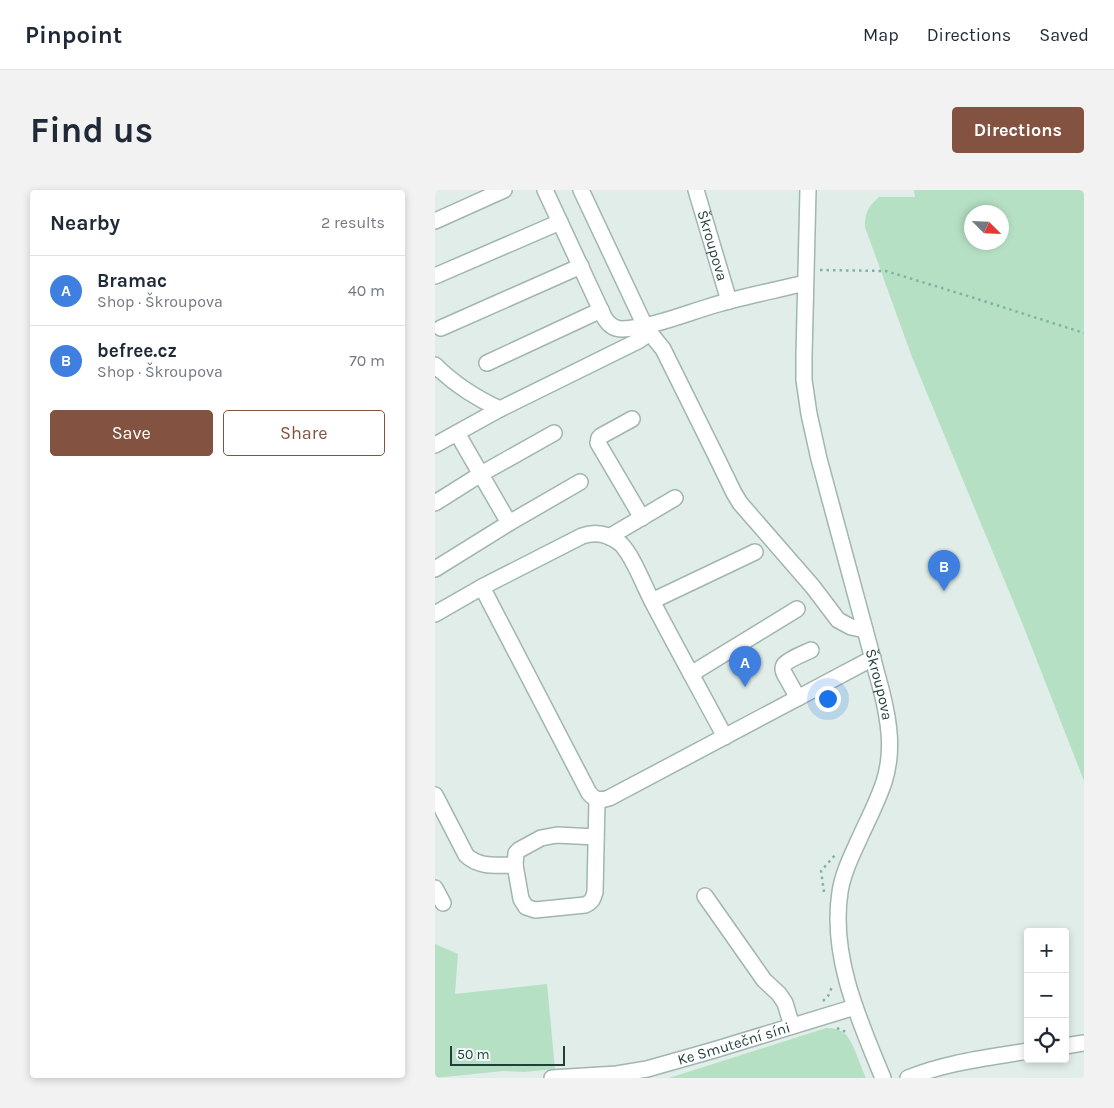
<!DOCTYPE html>
<meta charset="utf-8">
<style>
body{margin:0;font-family:Karla,sans-serif;background:#f2f2f3;color:#1f2937}
.controls{position:absolute;right:15px;bottom:15px;display:grid;overflow:hidden;border-radius:5px;box-shadow:0 2px 8px #0003}
.controls button{width:45px;height:45px;display:grid;place-items:center;padding:0;border:0;border-bottom:1px solid #e0e1e3;background:#fff;color:#1f2937;font:25px sans-serif}
.compass{position:absolute;left:529px;top:15px;width:45px;height:45px;border-radius:50%;background:#fff;box-shadow:0 2px 8px #0003;rotate:114deg}
.scale{position:absolute;left:15px;bottom:12px;width:115px;box-sizing:border-box;padding-left:5px;border:2px solid #1f3f38;border-top:0;font-size:14px;line-height:18px;white-space:nowrap;color:#1f3f38;-webkit-text-stroke:4px #f1f9f5;paint-order:stroke}
.you{position:absolute;left:392px;top:508px;width:18px;height:18px;margin:-12px;border:4px solid #fff;border-radius:50%;background:#1a73e8;box-shadow:0 0 0 8px #1a73e833}
.badge{display:grid;place-items:center;width:32px;height:32px;border-radius:50%;background:#845240;color:#fff;font-size:16px;font-weight:700}
.pin{position:absolute;translate:-50% -41px;filter:drop-shadow(0 1px 2px #0008)}
.pin::after{content:'';position:absolute;top:26px;width:18px;height:15px;background:inherit;clip-path:polygon(0 0,100% 0,50% 100%)}
.list{margin:0;padding:0;list-style:none}
h2{display:flex;justify-content:space-between;align-items:center;height:65px;margin:0;padding:0 20px;font-size:21px}
h2 small{font-size:16px;font-weight:400;color:#747a83}
.list li{display:grid;grid-template-columns:32px 1fr auto;gap:15px;align-items:center;box-sizing:border-box;height:70px;padding:0 20px;border-top:1px solid #e0e1e3}
.list b{display:block;font-size:19px;white-space:nowrap}
.list p{margin:0;font-size:16px;white-space:nowrap;color:#747a83}
.list em{font-size:16px;font-style:normal;color:#747a83}
.actions{display:flex;gap:10px;padding:15px 20px}
.actions a{flex:1;padding:11px 0;border:1px solid #845240;border-radius:5px;text-align:center;font-size:18px;color:#845240}
.actions .main{background:#845240;color:#fff}
.icon{flex:none;width:28px;height:28px;fill:none;stroke:currentColor;stroke-width:2;stroke-linecap:round;stroke-linejoin:round}
.map{position:relative;flex:none;width:649px;height:888px;overflow:hidden;border-radius:5px}
header{display:flex;align-items:center;gap:30px;box-sizing:border-box;height:70px;padding:0 25px;background:#fff;border-bottom:1px solid #e0e1e3}
header strong{font-size:24px}
nav{display:flex;gap:28px;margin-inline-start:auto;font-size:18px}
.intro{display:flex;align-items:center;justify-content:space-between;box-sizing:border-box;height:120px;padding:0 30px}
h1{margin:0;font-size:35px}
.button{padding:12px 22px;border-radius:5px;background:#845240;color:#fff;font-size:18px;font-weight:700}
main{display:flex;gap:30px;padding:0 30px}
aside{flex:1;background:#fff;border-radius:5px;box-shadow:0 2px 8px #0003}
.map>svg:first-child{display:block}
.green{fill:#b6e0c4;fill-rule:evenodd}
.lines{fill:none;stroke-linecap:round;stroke-linejoin:round}
.minor-casing{stroke:#a2b5b0;stroke-width:18}
.path{stroke:#7db4a6;stroke-width:2.5;stroke-dasharray:2.5 4;stroke-linecap:butt}
.minor{stroke:#fff;stroke-width:15}
.labels{text-anchor:middle;stroke-width:4.5;stroke-linejoin:round;paint-order:stroke}
.street-label{font-size:15px;fill:#1f3f38;stroke:#f1f9f5}
</style>
<header>
<strong>Pinpoint</strong>
<nav><a>Map</a><a>Directions</a><a>Saved</a></nav>
</header>
<div class="intro"><h1>Find us</h1><a class="button">Directions</a></div>
<main>
<aside>
<h2>Nearby<small>2 results</small></h2>
<ul class="list">
<li><span class="badge" style="background:#3f7fe0">A</span><div><b>Bramac</b><p>Shop · Škroupova</p></div><em>40 m</em></li>
<li><span class="badge" style="background:#3f7fe0">B</span><div><b>befree.cz</b><p>Shop · Škroupova</p></div><em>70 m</em></li>
</ul>
<div class="actions"><a class="main">Save</a><a>Share</a></div>
</aside>
<div class="map">
<svg width="649" height="888" viewBox="0 0 649 888">
<rect width="100%" height="100%" fill="#e0ede8"/>
<path class="green" d="M479 0H649V591L588 435 477 167 430 37C430 22 433 17 444 7H480ZM566 22V52H536V22Z
M0 754 23 764 20 804 112 794 120 879 89 882 68 881 0 888Z
M391 838C398 838 405 839 410 844 418 850 426 878 431 888H234Z"/>
<g class="lines">
<g class="minor-casing">
<g id="minor">
<path d="M110 0 169 127C173 134 178 139 187 139 214 138 247 125 273 117 305 107 338 101 370 93"/>
<path id="s1" d="M261 0 294 111"/>
<path id="s2" d="M373 0 369 166V190L374 224 384 269 446 499C454 530 459 561 449 592 443 610 434 628 426 645 418 663 408 682 405 702 395 766 424 830 448 888"/>
<path d="M0 31 69 0"/>
<path d="M0 86 125 32"/>
<path d="M6 138 146 76"/>
<path d="M215 143 228 159 281 266 299 303 305 313 378 397 403 430 416 437 430 440"/>
<path d="M52 173 166 120"/>
<path d="M0 175C19 194 41 208 65 219"/>
<path d="M197 229 166 246 164 248 163 253 207 328"/>
<path d="M0 255 65 219 203 151 215 143 210 136 146 0"/>
<path d="M0 313 46 284 119 243"/>
<path d="M74 333 145 292"/>
<path d="M174 347 240 308"/>
<path d="M0 379 74 333 22 243"/>
<path d="M217 411 320 362"/>
<path d="M0 424 47 397"/>
<path d="M256 484 362 419"/>
<path d="M363 508 349 483C348 480 347 479 349 475 352 470 370 463 376 460"/>
<path d="M290 547C266 502 241 457 217 411 209 396 198 366 186 354 174 344 161 341 147 346L47 397 154 603C160 610 165 611 174 608L406 485 438 468"/>
<path d="M0 605 31 665C44 678 62 675 80 675L86 709 91 717 100 720 150 715C157 712 158 709 160 702L162 610"/>
<path d="M80 675 81 663 84 660 106 648 122 645 161 647"/>
<path d="M0 698 8 713"/>
<path d="M270 706 329 790 344 804 350 813 357 836"/>
<path d="M630 856 649 853"/>
<path id="s3" d="M117 888 182 884 212 879 279 860 420 817"/>
<path d="M473 888C512 872 552 868 593 861"/>
</g>
</g>
<path class="path" d="M385 80 451 81 536 107 649 143
M389 702 386 681 400 665
M388 811 393 806 398 795
M402 838 413 843"/>
<use href="#minor" class="minor"/>
</g>
<g class="labels">
<g class="street-label">
<text dy="5" stroke="none"><textPath href="#s1" startOffset="58">Škroupova</textPath></text>
<text dy="5" stroke="none"><textPath href="#s2" startOffset="504">Škroupova</textPath></text>
<text dy="5" stroke="none"><textPath href="#s3" startOffset="186">Ke Smuteční síni</textPath></text>
</g>
</g>
</svg>
<div class="controls">
<button>+</button>
<button>−</button>
<button><svg class="icon" aria-label="locate" viewBox="0 0 24 24"><circle cx="12" cy="12" r="6"/><path d="M12 2v4M12 18v4M2 12h4M18 12h4"/></svg></button>
</div>
<svg class="compass" viewBox="-18 -18 36 36"><path d="M0-13l5 13h-10z" fill="#e53935"/><path d="M0 13l5-13h-10z" fill="#747a83"/></svg>
<div class="scale">50 m</div>
<div class="you"></div>
<div class="pin badge" style="left:310px;top:497px;background:#3f7fe0">A</div>
<div class="pin badge" style="left:509px;top:401px;background:#3f7fe0">B</div>
</div>
</main>
